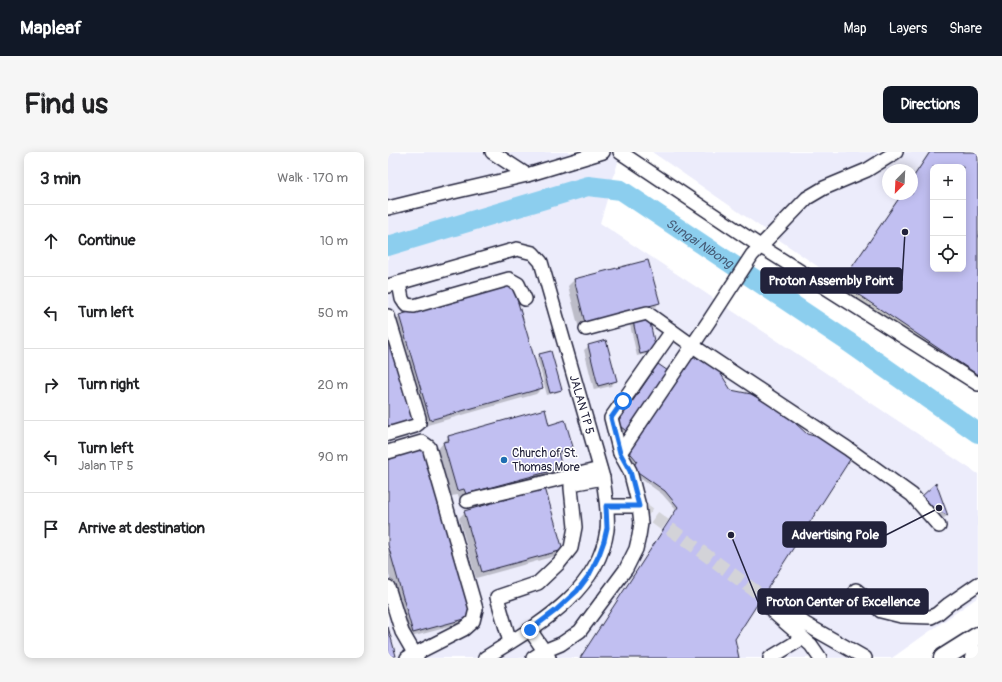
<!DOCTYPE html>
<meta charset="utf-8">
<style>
body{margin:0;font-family:Pangolin,sans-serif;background:#f6f6f6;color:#202124}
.controls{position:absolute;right:12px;top:12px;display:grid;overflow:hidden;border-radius:8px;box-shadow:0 2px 10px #0003}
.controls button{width:36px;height:36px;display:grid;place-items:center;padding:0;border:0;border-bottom:1px solid #e0e0e0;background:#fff;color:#202124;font:20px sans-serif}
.compass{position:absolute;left:494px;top:12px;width:36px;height:36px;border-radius:50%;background:#fff;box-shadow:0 2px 10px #0003;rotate:204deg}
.stop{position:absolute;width:12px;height:12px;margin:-9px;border:3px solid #1a73e8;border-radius:50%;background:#fff}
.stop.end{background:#1a73e8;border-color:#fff;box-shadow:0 1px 4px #0008}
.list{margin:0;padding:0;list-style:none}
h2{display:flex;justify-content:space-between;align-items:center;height:52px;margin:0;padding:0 16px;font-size:17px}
h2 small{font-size:13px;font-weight:400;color:#757577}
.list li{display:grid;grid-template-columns:26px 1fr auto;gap:12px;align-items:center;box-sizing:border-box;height:72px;padding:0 16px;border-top:1px solid #e0e0e0}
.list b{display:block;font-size:15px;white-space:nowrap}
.list p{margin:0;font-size:13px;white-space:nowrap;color:#757577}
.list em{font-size:13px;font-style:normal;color:#757577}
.icon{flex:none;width:22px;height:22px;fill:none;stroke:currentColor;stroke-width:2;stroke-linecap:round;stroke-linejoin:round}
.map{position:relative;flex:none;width:590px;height:506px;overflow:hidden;border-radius:8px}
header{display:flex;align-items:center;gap:24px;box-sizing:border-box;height:56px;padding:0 20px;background:#111827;color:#fff}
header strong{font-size:19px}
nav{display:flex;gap:22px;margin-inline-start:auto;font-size:14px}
.intro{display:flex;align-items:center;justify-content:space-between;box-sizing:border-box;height:96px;padding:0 24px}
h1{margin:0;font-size:28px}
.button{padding:10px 18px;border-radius:8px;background:#111827;color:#fff;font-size:14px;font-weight:700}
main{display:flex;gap:24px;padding:0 24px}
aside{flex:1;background:#fff;border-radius:8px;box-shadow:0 2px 10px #0003}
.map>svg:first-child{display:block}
.built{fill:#ececfb;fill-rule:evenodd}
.shadow{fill:#0003;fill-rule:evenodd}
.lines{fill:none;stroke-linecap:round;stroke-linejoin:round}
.river{stroke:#8cceee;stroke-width:20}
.building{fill:#c1bff1;stroke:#22223b;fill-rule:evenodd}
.minor-tunnel{stroke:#d3d3d8;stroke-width:13;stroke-dasharray:13 6;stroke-linecap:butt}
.minor-casing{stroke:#22223b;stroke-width:16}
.highway-casing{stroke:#22223b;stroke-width:21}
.minor{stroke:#fff;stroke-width:13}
.highway{stroke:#fff;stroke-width:18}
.route{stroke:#1a73e8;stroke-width:5}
.poi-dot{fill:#1f6fb2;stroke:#fff;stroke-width:1.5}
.labels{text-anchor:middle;stroke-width:3;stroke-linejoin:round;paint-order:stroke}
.street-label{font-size:12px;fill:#22223b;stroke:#fff}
.poi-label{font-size:12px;fill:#22223b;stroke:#fff;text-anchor:start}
.water-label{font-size:13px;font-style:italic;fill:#475e7a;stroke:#fff}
.leader{fill:none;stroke:#22223b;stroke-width:1.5}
.callout-dot{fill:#22223b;stroke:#fff;stroke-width:1.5}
.callout{fill:#22223b;stroke:#22223b;stroke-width:1.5}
.callout-label{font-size:13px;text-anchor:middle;font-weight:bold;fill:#fff}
</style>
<header>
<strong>Mapleaf</strong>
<nav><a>Map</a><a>Layers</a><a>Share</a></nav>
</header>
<div class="intro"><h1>Find us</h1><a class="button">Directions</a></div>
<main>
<aside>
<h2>3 min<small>Walk · 170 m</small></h2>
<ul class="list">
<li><svg class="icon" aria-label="ahead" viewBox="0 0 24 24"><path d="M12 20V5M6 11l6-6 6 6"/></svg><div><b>Continue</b></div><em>10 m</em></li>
<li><svg class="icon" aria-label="left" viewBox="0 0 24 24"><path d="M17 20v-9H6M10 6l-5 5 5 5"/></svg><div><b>Turn left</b></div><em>50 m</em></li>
<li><svg class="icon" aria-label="right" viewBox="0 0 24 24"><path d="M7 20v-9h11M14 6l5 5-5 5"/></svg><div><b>Turn right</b></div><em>20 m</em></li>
<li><svg class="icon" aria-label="left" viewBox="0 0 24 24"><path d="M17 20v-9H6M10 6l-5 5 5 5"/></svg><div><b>Turn left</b><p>Jalan TP 5</p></div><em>90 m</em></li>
<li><svg class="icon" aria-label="arrive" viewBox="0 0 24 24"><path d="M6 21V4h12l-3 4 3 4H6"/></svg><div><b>Arrive at destination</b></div></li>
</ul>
</aside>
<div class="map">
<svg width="590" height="506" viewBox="0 0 590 506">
<rect width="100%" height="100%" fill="#fff"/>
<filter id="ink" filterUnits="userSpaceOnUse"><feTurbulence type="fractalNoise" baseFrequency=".025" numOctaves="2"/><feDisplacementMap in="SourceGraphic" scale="8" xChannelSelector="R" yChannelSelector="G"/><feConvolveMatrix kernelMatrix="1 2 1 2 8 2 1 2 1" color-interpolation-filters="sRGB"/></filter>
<g filter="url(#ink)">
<path class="built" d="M0 0H233L212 71 590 322V445L504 506H0Z
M264 0H590V225ZM545 15H575V117H545ZM500 18H524V42H500Z"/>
<path class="shadow" d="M541 0H590V233L448 138 513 42H524V26ZM545 15H575V117H545Z
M186 128 271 151 265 157 191 177 180 134Z
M12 164 154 236 148 242 36 274 5 170Z
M245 170 264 201 249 204 242 173Z
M201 194 227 229 223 234 206 238 196 198Z
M152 203 173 237 170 240 159 243 149 206Z
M299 210 350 506H192L288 358 274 342 242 319 247 313 237 301Z
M270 214 236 285 225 277 266 218Z
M161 274 184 295 178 301 170 303 173 316 167 322 72 348 70 343 63 344 50 297 61 284Z
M0 302 82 464 76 471 19 486 0 419Z
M548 333 559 364 556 366 529 351Z
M77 360 173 397 167 404 88 426 71 366Z"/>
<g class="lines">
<path class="river" id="s1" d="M0 94 200 34 233 38 459 189 590 281"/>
</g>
<path class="building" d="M542 0H590V223L453 131 514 42H524V27ZM545 15H575V117H545Z
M260 108 272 151 197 171 186 127Z
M124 130 155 236 42 268 11 163Z
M261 166 268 198 252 202 245 169Z
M0 174 28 269 0 277Z
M218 188 229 229 210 234 200 193Z
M163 199 174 238 162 241 151 202Z
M302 206H309L331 219 343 238 363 242 393 258 419 282 448 290 463 306 347 487 351 506H192L290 355 277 339 244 316 249 309 239 297Z
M270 212 283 221 241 281 229 272Z
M157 257 161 273 177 268 185 295 170 300 174 316 78 342 76 337 69 339 55 290 61 289 60 284Z
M34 292 84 465 25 481 0 393V301Z
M548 331 560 364 531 347Z
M157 336 175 398 94 420 76 359Z
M0 475 8 504 0 506Z"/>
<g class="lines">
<path class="minor-tunnel" d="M251 354 385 452"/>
<g class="minor-casing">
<g id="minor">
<path d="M104 0 139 23"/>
<path d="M232 0 372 94 590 232"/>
<path d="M0 56 61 41 139 23 215 0"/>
<path d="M11 131 14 147 18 153 26 154 121 127 130 132 137 147"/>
<path id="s2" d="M0 134 129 97 145 101 153 110 215 326C217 343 221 361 219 378 210 442 146 475 97 506"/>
<path d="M0 164 31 266V271L27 274 0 282"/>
<path d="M198 177 235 167 259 161 305 194 459 296 524 343 551 374"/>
<path d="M0 300 34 290 41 295 88 457 85 469 76 477 19 506"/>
<path d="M232 301 321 169 364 103 419 46 436 36 479 18 508 0"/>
<path d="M79 349 212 317"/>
<path d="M219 354H251"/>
<path d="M0 435 14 480 29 506"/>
<path d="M468 438 493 459 513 464 543 465 549 462 561 452 590 432"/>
<path d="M142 478 161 506"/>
<path d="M122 490 109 445 150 431 171 411 183 396 187 375 183 336V332L215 326"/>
<path d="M145 506 156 499 173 492 192 479 238 417 248 397 251 384 253 371 251 354 242 319 232 301 223 266 284 179"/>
<path d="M382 506 415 486"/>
<path d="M432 506 423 493 385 460V452H393L416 471 426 477 477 506"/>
</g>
</g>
<g class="highway-casing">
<path id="highway" d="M555 506 590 484
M586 506 590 503"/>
</g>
<use href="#minor" class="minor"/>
<use href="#highway" class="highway"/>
</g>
</g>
<g class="lines" filter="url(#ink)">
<path class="route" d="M142 478 167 459 189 439 201 423 211 403 216 389 219 376 218 354H251L242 319 232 301 223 266 235 249"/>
</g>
<circle class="poi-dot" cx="116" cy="308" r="4"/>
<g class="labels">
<g class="street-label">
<text dy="4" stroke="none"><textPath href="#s2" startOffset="311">JALAN TP 5</textPath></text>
</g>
<g class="poi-label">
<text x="124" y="305">Church of St.<tspan x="124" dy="14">Thomas More</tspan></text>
</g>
<g class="water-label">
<text dy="5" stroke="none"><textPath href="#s1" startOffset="337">Sungai Nibong</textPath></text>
</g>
</g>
<path class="leader" d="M517 80L514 129M551 356L498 383M343 383L370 450"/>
<g class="callout-dot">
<circle cx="517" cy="80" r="4"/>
<circle cx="551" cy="356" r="4"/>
<circle cx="343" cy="383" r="4"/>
</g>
<g class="callout">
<rect x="373" y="116" width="141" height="25" rx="4"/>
<rect x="395" y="370" width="103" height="25" rx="4"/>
<rect x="370" y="437" width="170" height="25" rx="4"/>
</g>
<g class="callout-label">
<text x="443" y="133">Proton Assembly Point</text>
<text x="447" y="387">Advertising Pole</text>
<text x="455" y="454">Proton Center of Excellence</text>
</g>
</svg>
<div class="controls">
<button>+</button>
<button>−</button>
<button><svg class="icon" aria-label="locate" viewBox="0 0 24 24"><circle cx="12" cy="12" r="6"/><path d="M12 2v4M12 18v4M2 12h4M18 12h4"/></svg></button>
</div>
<svg class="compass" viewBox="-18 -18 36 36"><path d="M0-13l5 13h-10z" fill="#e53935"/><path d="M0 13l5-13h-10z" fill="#757577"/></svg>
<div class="stop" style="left:235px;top:249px"></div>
<div class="stop end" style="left:142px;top:478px"></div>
</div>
</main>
